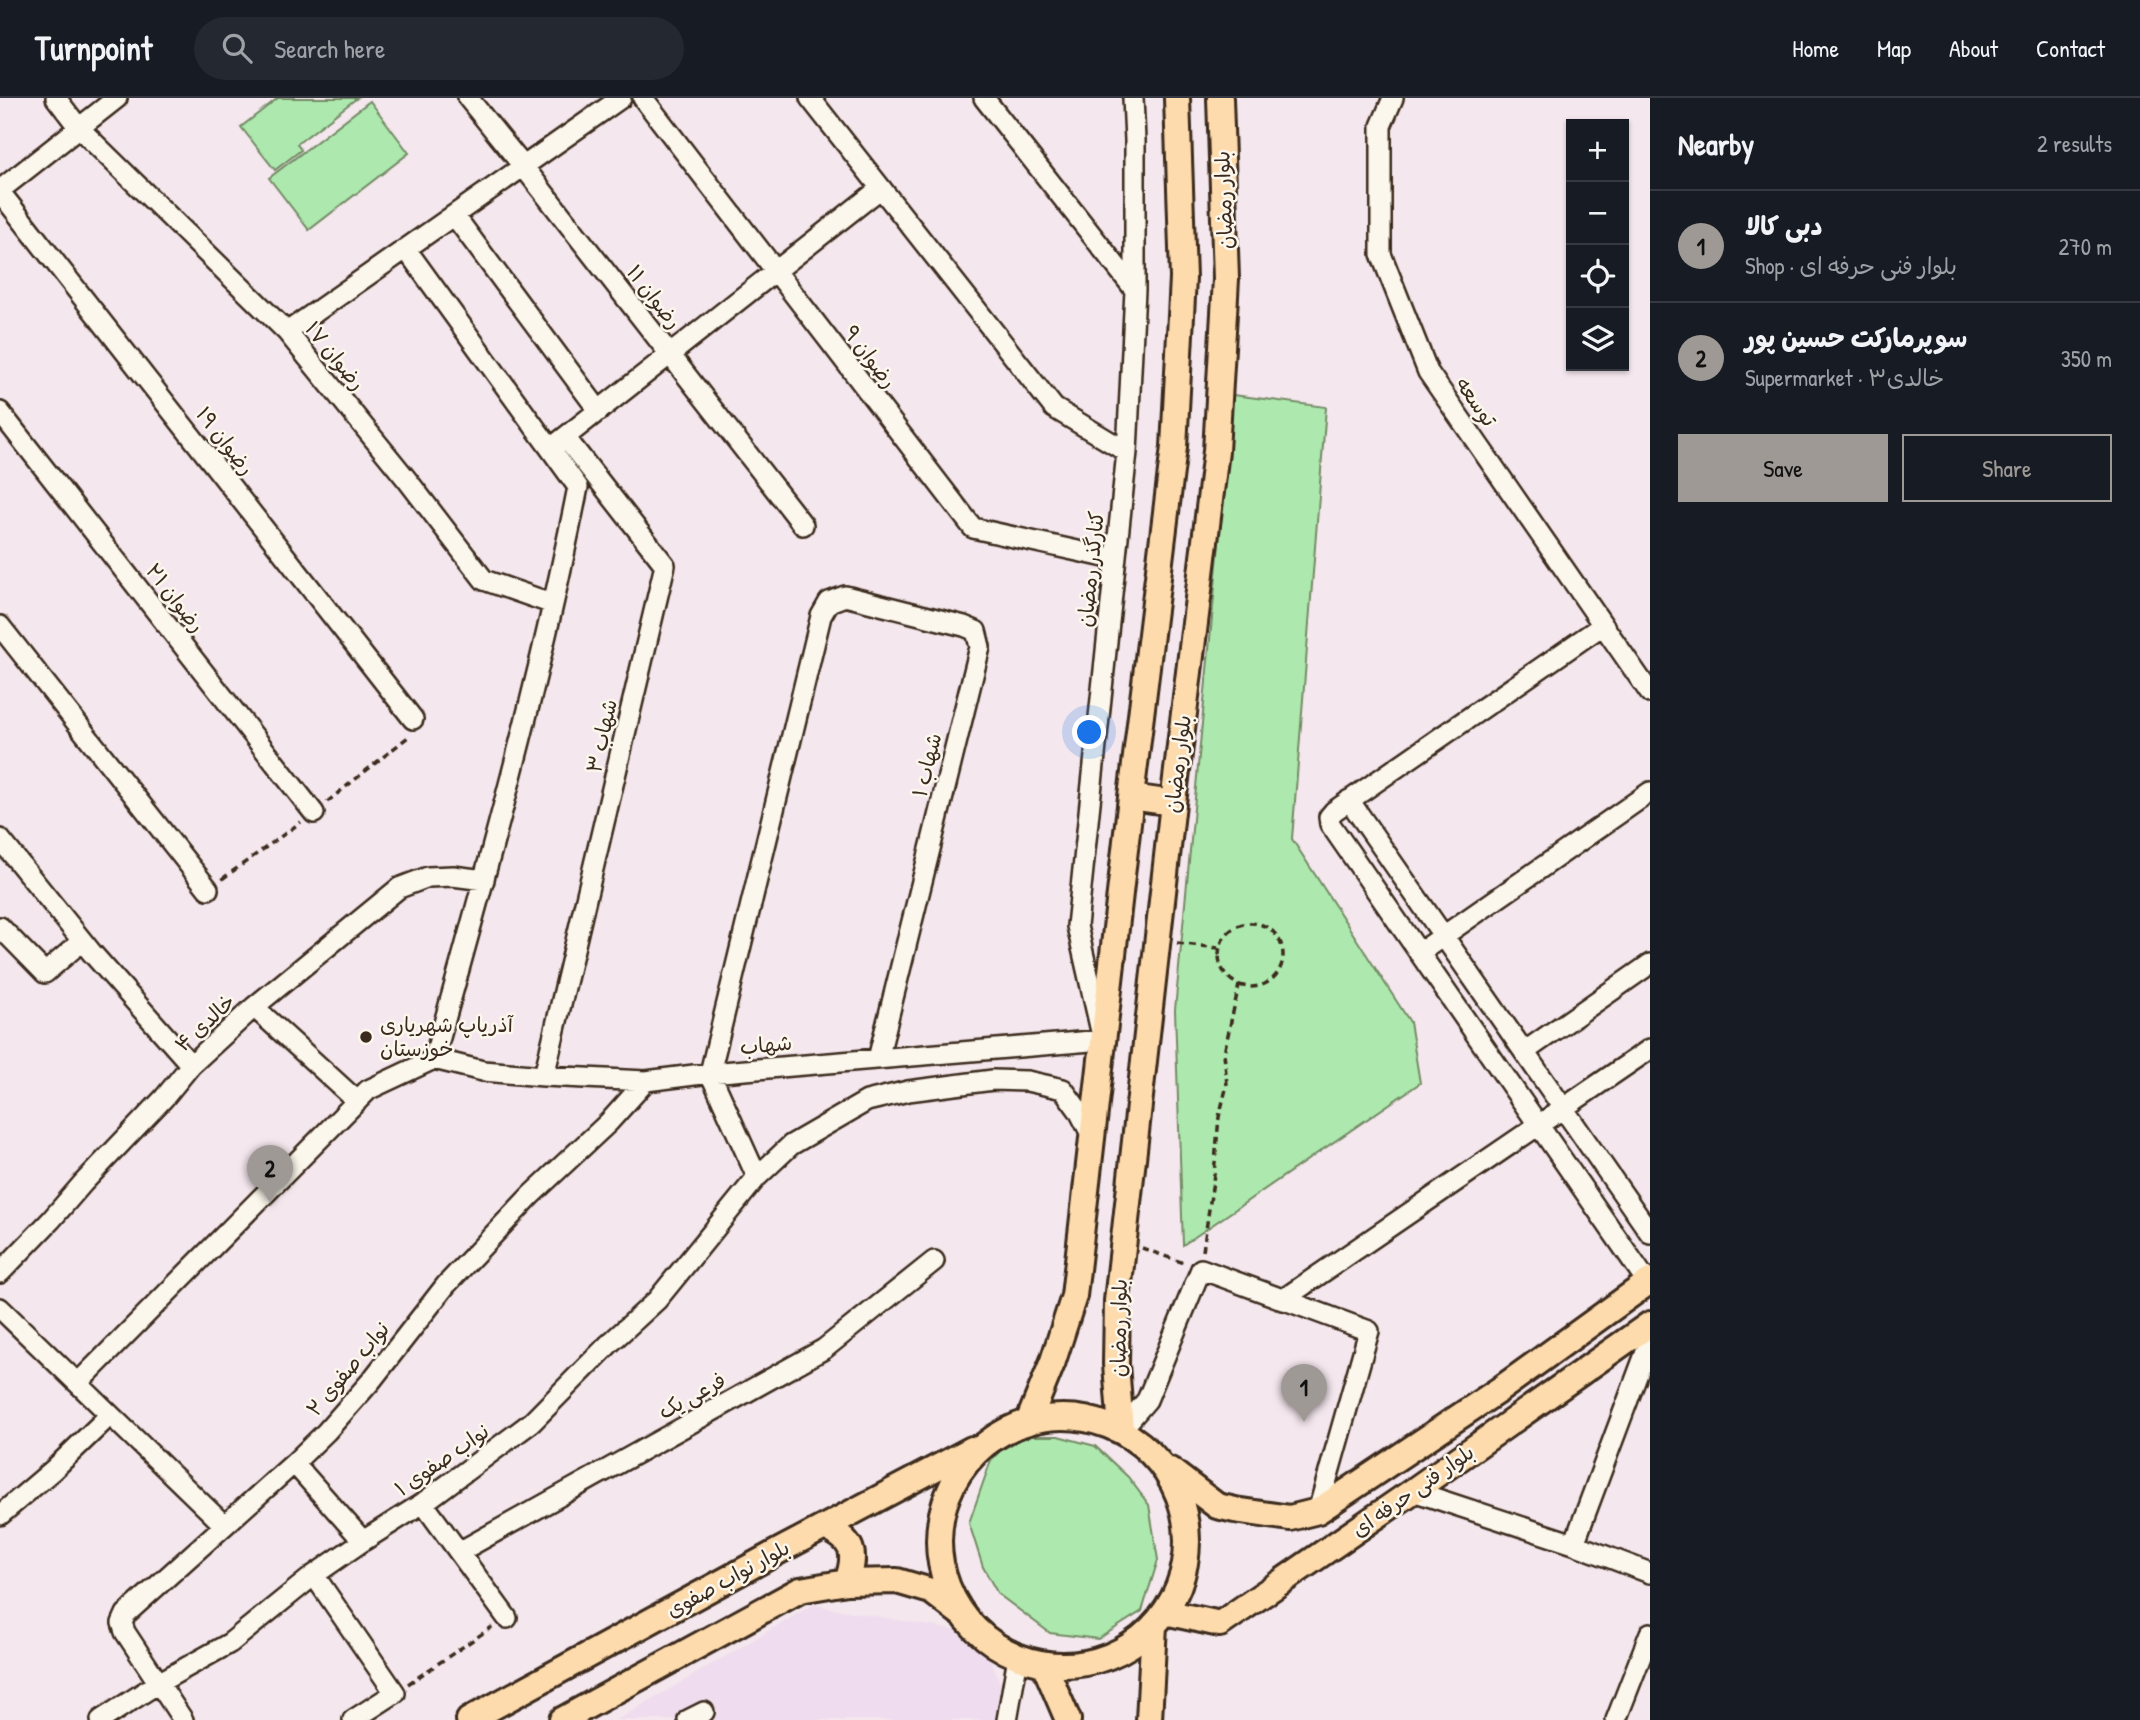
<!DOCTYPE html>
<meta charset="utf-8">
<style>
body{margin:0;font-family:"Patrick Hand","Playpen Sans Arabic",sans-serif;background:#242831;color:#f1f3f6}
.controls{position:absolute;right:21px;top:21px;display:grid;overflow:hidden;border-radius:0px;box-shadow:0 2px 5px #0004}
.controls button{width:63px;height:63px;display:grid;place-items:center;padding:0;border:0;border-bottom:2px solid #363941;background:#171b24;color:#f1f3f6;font:35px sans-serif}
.you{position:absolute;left:1090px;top:635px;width:24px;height:24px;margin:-18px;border:5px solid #fff;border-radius:50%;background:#1a73e8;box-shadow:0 0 0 10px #1a73e833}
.badge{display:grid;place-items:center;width:46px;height:46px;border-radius:50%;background:#9f9995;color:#111;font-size:23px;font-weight:700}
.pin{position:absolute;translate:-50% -58px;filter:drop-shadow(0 2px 4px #0008)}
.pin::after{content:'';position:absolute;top:37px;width:24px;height:21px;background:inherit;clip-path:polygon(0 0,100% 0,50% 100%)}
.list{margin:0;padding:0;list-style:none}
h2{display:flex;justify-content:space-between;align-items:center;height:91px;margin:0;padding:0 28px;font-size:30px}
h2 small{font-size:23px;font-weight:400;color:#9ea1a6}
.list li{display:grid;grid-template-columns:46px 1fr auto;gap:21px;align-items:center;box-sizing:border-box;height:112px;padding:0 28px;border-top:2px solid #363941}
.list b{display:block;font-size:26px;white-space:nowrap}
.list p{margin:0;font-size:23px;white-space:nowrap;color:#9ea1a6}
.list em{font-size:23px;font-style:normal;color:#9ea1a6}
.actions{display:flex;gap:14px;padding:21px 28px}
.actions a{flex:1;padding:16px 0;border:2px solid #9f9995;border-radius:0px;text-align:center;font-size:24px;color:#9f9995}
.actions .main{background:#9f9995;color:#111}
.icon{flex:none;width:38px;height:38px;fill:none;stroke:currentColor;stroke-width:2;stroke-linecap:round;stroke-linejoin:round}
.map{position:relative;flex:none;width:1650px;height:1622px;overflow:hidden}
header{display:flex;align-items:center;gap:42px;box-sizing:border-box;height:98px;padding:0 35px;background:#171b24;border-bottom:2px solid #363941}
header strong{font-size:33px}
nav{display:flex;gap:38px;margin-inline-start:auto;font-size:24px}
.search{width:490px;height:63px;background:#242831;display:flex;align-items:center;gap:18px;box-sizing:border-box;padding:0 24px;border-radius:38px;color:#9ea1a6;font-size:26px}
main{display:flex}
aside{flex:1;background:#171b24}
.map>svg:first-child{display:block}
.built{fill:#efdcee}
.green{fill:#ade9ae;stroke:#748a66;stroke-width:2}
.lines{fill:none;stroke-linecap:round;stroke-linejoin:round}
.minor-casing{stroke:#3b2a1e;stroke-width:24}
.major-casing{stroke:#3b2a1e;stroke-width:30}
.path{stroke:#3b2a1e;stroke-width:3.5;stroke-dasharray:7 5;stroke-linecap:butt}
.minor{stroke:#fbf7ec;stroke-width:19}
.major{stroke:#fedbac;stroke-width:24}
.poi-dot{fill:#3b2a1e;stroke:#fbf7ec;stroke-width:2.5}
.labels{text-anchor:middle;stroke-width:5;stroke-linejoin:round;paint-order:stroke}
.street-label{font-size:21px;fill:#3b2a1e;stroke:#fbf7ec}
.poi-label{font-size:21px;fill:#3b2a1e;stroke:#fbf7ec;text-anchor:start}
</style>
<header>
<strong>Turnpoint</strong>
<div class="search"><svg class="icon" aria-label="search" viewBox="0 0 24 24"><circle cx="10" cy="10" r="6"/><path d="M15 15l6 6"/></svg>Search here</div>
<nav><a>Home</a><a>Map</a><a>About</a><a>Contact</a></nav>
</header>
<main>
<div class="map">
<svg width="1650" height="1622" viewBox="0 0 1650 1622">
<rect width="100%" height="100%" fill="#f4e7ed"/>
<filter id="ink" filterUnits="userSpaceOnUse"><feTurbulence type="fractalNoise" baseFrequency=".0143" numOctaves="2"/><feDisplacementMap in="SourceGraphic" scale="14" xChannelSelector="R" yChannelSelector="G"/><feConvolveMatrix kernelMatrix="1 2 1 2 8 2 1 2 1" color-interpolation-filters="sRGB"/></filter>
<g filter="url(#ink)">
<path class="built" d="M813 1507 981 1537 1014 1622H617Z"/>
<path class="green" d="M278 0H357L297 46 301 52 275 72 241 29Z
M370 3 409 55 309 132 269 80Z
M1233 297 1326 309 1292 741 1410 924 1420 985 1183 1147 1175 912Z
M1015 1338H1058L1095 1348 1128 1379 1149 1407 1158 1462 1142 1513 1098 1541 1050 1535 998 1496 983 1469 969 1425 991 1362Z"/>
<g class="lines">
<g class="minor-casing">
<path id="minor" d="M56 0 79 30 287 234 408 383 484 482 553 506
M468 0 523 68 803 427
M643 0 973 430 1114 461
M810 0 1054 310 1127 354
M984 0 1135 192
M1393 0 1381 28V156L1428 274 1650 595
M0 92 117 0
M0 94 413 621
M454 117 599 313
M406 151 578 389C540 582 487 772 434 961
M287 234 621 0
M0 314 314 715
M555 347 881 90
M1603 527 1334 713 1329 719 1330 726 1648 1185
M0 528 208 791
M1349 702 1650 1135
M0 741 92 855 191 967
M0 829 45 875 82 843
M1419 855 1650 694
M254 909 357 1003
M1524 954 1650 866
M434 961 483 973 544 978 646 983 710 975 1103 942 1077 828 1127 354 1135 192V42L1133 0
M544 978 665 467 565 339
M757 1079 710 975 821 518 829 504 845 498 964 528 976 533 980 549 878 961
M0 1175 51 1122 83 1085 164 1000 191 967 254 909 399 790 428 779 453 778 484 782
M1282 1202 1650 951
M0 1210 224 1427
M78 1285 368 992 434 961
M1121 1332 1147 1302 1201 1171 1369 1233 1318 1413
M294 1365 363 1443
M1413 1393 1574 1446 1650 1475
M423 1405 507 1520
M0 1417 53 1372 110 1317
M1574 1446 1650 1243
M459 1454 824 1251 934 1163
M314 1477 395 1595 353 1622
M101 1622 160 1584 230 1545 314 1477 363 1443 423 1405 532 1324 609 1246 657 1202 757 1079 791 1047 867 1003 908 993 993 982 1027 983 1063 991 1079 1013 1092 1038
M183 1622 125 1534 122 1525 126 1516 294 1365 326 1334 371 1283 446 1187 531 1097 609 1024 646 983
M688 1622 704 1614
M1007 1622 1018 1559
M1616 1622 1650 1535"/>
</g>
<g class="major-casing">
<path id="major" d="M1131 699 1173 705
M939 1443a124 124 0 1 1 248 0a124 124 0 1 1-248 0Z
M1029 1322 1053 1263 1074 1198 1131 699 1174 349 1183 180 1177 0
M1121 1332 1116 1266 1117 1203 1173 705 1216 353 1226 181 1220 0
M1170 1372 1217 1408 1235 1412 1290 1420 1318 1413 1499 1292 1650 1183
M825 1429C854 1443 857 1455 847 1484
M1165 1514 1220 1526 1413 1393 1650 1226
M1044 1566 1068 1622
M469 1622 779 1453 972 1351
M562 1622 800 1492 847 1484 897 1483 931 1493 960 1515
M1149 1622 1154 1527"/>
</g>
<path class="path" d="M327 704 408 639
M222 781 301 724
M1219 857a32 32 0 1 1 64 0a32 32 0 1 1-64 0Z
M1177 845 1218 850
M1142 1150 1184 1165
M1203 1153 1214 1076 1219 1019 1227 987 1224 955 1239 887
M408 1586 492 1529"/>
<use href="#minor" class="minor"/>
<use href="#major" class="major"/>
</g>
</g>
<circle class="poi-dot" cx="366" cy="939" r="7"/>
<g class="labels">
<g class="street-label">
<text transform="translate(1224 102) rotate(-92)" y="7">بلوار رمضان</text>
<text transform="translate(654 199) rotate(52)" y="7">رضوان ۱۱</text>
<text transform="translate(335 258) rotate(51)" y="7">رضوان ۱۷</text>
<text transform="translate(870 259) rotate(53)" y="7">رضوان ۹</text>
<text transform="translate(1476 304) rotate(55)" y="7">توسعه</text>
<text transform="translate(225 343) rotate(52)" y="7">رضوان ۱۹</text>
<text transform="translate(1091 471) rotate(-84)" y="7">کنارگذر رمضان</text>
<text transform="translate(175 500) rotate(52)" y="7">رضوان ۲۱</text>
<text transform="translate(602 638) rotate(-77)" y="7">شهاب ۳</text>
<text transform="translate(1178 666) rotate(-83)" y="7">بلوار رمضان</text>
<text transform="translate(927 667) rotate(-76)" y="7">شهاب ۱</text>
<text transform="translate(205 925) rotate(-43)" y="7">خالدی ۴</text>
<text transform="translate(766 947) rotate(-5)" y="7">شهاب</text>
<text transform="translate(1119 1230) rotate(-89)" y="7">بلوار رمضان</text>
<text transform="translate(348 1271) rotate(-50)" y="7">نواب صفوی ۲</text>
<text transform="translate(692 1298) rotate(-29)" y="7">فرعی یک</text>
<text transform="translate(442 1362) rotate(-35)" y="7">نواب صفوی ۱</text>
<text transform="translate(1413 1393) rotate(-35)" y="7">بلوار فنی حرفه ای</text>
<text transform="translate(728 1481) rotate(-29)" y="7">بلوار نواب صفوی</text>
</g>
<g class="poi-label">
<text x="380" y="934">آذریاپ شهریاری<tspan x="380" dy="24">خوزستان</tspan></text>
</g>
</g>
</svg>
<div class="controls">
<button>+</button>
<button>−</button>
<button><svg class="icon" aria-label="locate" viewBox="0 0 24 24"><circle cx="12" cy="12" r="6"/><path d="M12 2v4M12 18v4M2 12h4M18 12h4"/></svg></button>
<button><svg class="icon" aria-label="layers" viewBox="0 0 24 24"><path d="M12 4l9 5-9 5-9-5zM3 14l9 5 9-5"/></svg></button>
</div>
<div class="you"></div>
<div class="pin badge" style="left:1304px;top:1324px">1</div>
<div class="pin badge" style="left:270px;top:1105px">2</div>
</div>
<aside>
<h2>Nearby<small>2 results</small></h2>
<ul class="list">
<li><span class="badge">1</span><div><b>دبی کالا</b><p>Shop · بلوار فنی حرفه ای</p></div><em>270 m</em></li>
<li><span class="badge">2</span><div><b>سوپرمارکت حسین پور</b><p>Supermarket · خالدی۳</p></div><em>350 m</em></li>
</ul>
<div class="actions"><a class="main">Save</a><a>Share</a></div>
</aside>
</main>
